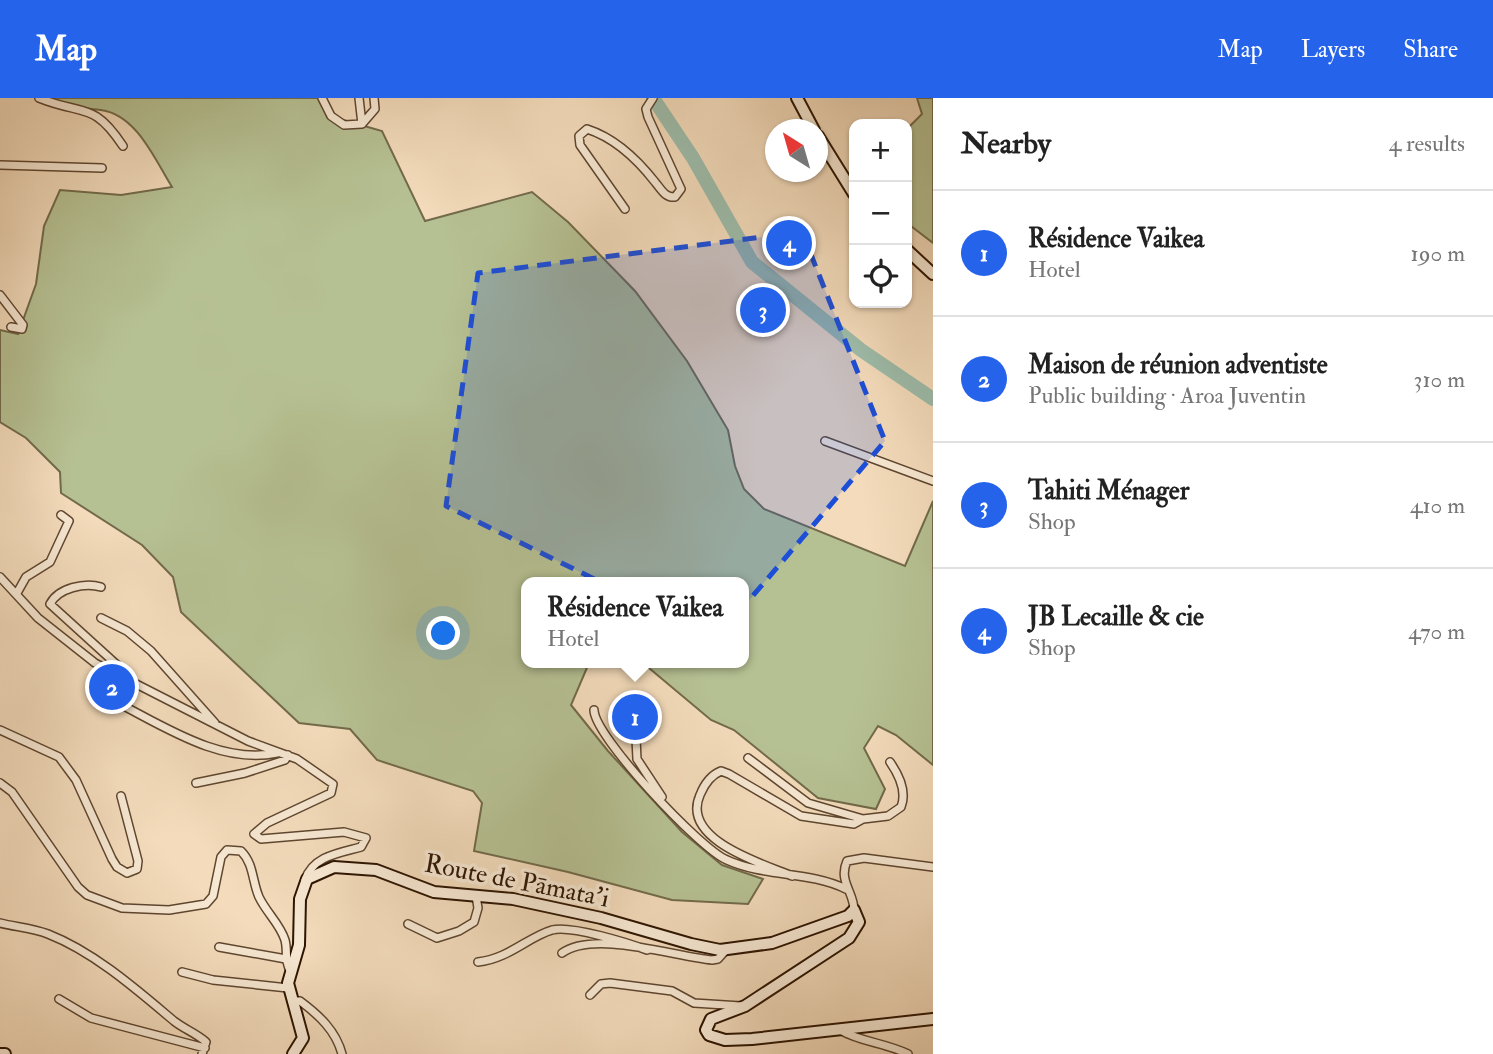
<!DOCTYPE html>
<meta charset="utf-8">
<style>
body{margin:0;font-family:"IM FELL Double Pica",serif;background:#f6f6f6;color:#222}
.controls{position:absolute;right:21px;top:21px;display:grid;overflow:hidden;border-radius:14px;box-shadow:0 2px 5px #0004}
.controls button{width:63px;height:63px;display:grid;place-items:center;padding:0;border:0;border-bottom:2px solid #e0e0e0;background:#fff;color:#222;font:35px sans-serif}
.compass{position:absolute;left:765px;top:21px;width:63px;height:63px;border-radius:50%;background:#fff;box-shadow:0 2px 5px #0004;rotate:323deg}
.you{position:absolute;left:444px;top:536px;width:24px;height:24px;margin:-18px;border:5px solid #fff;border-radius:50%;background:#1a73e8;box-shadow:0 0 0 10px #1a73e833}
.badge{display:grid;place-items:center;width:46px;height:46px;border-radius:50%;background:#2563eb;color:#fff;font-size:23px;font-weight:700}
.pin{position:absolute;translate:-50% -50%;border:4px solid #fff;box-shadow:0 2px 7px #0006}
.popup{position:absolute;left:521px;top:479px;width:228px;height:91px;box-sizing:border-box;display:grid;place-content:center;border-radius:14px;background:#fff;filter:drop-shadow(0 2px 5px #0005);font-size:23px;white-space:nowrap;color:#767676}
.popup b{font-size:26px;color:#222}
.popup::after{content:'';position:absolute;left:50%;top:100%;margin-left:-14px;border:14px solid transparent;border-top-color:#fff}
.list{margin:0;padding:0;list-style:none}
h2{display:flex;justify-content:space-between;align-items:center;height:91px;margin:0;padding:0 28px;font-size:30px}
h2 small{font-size:23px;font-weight:400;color:#767676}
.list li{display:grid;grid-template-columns:46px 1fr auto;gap:21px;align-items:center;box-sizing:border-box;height:126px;padding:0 28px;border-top:2px solid #e0e0e0}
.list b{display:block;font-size:26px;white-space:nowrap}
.list p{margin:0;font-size:23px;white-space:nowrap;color:#767676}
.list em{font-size:23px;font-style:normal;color:#767676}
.icon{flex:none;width:38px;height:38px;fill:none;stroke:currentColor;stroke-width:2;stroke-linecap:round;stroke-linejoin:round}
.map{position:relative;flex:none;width:933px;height:956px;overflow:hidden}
header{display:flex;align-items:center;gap:42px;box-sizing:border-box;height:98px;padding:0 35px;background:#2563eb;color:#fff}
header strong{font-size:33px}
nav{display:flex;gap:38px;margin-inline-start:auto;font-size:24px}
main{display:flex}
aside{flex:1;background:#fff}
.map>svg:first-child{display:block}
.green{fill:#b6c193;stroke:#726a4a;stroke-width:2}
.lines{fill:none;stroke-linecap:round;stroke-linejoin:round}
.river{stroke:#9dbcaa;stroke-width:14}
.street-casing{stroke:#5e462f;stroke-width:10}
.secondary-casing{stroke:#2d1400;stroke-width:14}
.street{stroke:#f7e8d3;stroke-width:7}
.secondary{stroke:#f7e8d3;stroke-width:10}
.marked{fill:#1d4ed8;fill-opacity:0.2;stroke:#1d4ed8;stroke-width:5;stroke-dasharray:14 9;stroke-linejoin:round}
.labels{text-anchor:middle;stroke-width:7;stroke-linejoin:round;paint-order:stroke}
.street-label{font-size:26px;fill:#2d1400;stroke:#f7e8d3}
</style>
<header>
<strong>Map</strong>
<nav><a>Map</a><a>Layers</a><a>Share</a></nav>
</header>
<main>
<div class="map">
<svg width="933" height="956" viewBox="0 0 933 956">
<rect width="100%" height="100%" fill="#f3dbbb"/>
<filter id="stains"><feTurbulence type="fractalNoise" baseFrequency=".00286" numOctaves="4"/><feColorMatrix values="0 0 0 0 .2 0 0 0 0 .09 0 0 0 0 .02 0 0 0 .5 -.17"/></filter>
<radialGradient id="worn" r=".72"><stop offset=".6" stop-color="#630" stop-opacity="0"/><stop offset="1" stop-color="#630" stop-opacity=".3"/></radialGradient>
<path class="green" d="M38 0H318L340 21 382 33 425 123 532 94 568 124 635 193 687 263 728 332 735 368 744 391 764 411 905 468 933 403V667L896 637 878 628 864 650 885 691 876 711 818 700 734 632 711 622 643 565H744V484H526V565H589L571 607 608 653 682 734 722 767 763 781 748 806 672 802 568 774 474 753 482 705 473 693 377 662 350 631 299 625 181 514 173 479 142 447 61 395 60 374 26 340 0 324V232L18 236 36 186 44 128 60 92 121 97 172 89C155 62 137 17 101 12 74 8 65 14 38 0Z
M917 0H933V145L907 125V31L922 16Z"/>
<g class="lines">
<path class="river" d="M653 0 693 60 752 164 861 252 933 301"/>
<g class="street-casing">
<path id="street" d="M39 0C84 18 93 3 123 48
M322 0 331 18 344 27 362 26 375 11 374 0
M359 0 362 26
M0 67 102 70
M625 111 580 47 579 38 587 31C615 40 637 61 655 84 661 91 665 100 675 99L681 91 648 19 646 11 653 0
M0 197 23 227 22 231 11 229
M825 343 933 383
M0 479 38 520 95 565 248 643 297 661 333 686 331 695 267 725 254 736 261 741 344 734 366 740 361 749C339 755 313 758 305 782
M101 489C85 484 58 490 50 506L127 576 124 581
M17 495 26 479 50 464 69 423 61 417
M101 520 127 533 151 553 215 625
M118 605C165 629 222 667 277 655
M594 612C594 638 700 751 727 762 764 779 809 773 846 791
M0 632 59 659 76 682 112 761 117 769 127 775 137 771 138 763 121 698
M636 641 637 661 662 699
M748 660 808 705 863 721 854 726 801 718 729 676 721 673C711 677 704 687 700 697 680 742 764 766 792 778
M0 685 12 694 78 789 87 797 122 810 169 812 206 806 213 798 221 759 227 752 241 753C254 766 252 783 259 799 266 814 280 826 285 842 288 854 284 863 291 874
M196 685 245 675 285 662 288 657
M863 721 888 718 901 709C907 694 899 677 890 664
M854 812C854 794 838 783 847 763L864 760 933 769
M0 825C16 829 32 830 48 836 94 854 136 891 174 923 184 931 196 935 206 944L202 956
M408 826 437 840 459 833 474 824 478 810 476 798
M219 849 286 861
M562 855C594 832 673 858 712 862L718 861 727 851
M478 864C508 861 528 839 552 832 571 827 628 845 647 852
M182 874 213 882 288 890
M590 897 601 886 610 885 672 893 694 905 741 908
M59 901 91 920 205 950
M292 903H300C319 917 336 933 342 956
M840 932C860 944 886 945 908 956"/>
</g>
<g class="secondary-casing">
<path id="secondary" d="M797 0 814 32
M818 38 854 96
M907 152 933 176
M0 956H5
M293 956 303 940 288 885 299 847 300 801 307 781 334 769 376 772 434 794 513 801 601 820 691 846 720 852 772 845 848 818 854 812 859 824 849 840 745 908 711 921 706 932 709 937 725 942 752 941 933 921"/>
</g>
<use href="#street" class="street"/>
<use href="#secondary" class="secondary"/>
</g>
<path class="marked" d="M802 134 885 343 716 541 446 408 478 175Z"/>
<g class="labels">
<g class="street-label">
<text transform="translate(517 782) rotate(11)" y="9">Route de Pāmata'i</text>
</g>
</g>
<rect width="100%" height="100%" filter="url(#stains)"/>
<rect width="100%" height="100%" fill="url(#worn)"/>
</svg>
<div class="controls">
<button>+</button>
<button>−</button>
<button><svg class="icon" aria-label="locate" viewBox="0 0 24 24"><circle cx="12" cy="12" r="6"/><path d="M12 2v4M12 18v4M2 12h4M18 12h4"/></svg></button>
</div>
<svg class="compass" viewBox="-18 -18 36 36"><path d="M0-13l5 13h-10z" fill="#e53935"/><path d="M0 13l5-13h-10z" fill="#767676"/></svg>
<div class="you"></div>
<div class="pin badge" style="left:635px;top:619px">1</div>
<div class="popup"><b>Résidence Vaikea</b>Hotel</div>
<div class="pin badge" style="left:112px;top:589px">2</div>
<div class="pin badge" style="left:763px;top:212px">3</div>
<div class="pin badge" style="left:789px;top:145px">4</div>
</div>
<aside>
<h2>Nearby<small>4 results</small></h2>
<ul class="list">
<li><span class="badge">1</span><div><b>Résidence Vaikea</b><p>Hotel</p></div><em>190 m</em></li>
<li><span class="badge">2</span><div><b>Maison de réunion adventiste</b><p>Public building · Aroa Juventin</p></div><em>310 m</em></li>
<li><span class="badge">3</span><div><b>Tahiti Ménager</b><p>Shop</p></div><em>410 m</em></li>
<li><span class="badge">4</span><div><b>JB Lecaille &amp; cie</b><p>Shop</p></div><em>470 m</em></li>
</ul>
</aside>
</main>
